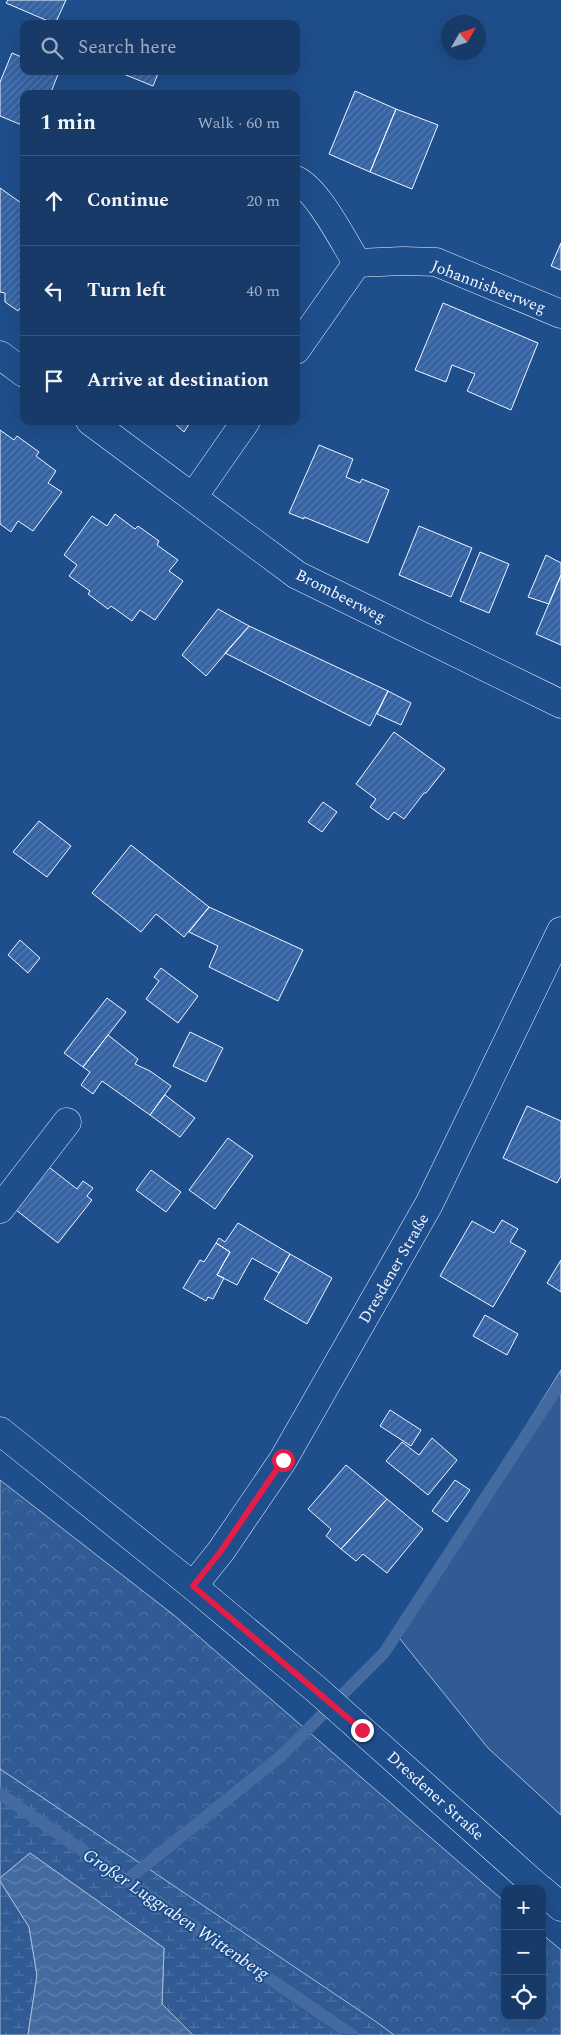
<!DOCTYPE html>
<meta charset="utf-8">
<style>
body{margin:0;font-family:Spectral,serif;background:#244571;color:#f1f3f6}
.controls{position:absolute;right:15px;bottom:15px;display:grid;overflow:hidden;border-radius:10px;box-shadow:0 5px 20px #0002}
.controls button{width:45px;height:45px;display:grid;place-items:center;padding:0;border:0;border-bottom:1px solid #36547d;background:#173a69;color:#f1f3f6;font:25px sans-serif}
.compass{position:absolute;left:441px;top:15px;width:45px;height:45px;border-radius:50%;background:#173a69;box-shadow:0 5px 20px #0002;rotate:51deg}
.stop{position:absolute;width:15px;height:15px;margin:-11px;border:4px solid #e11d48;border-radius:50%;background:#fff}
.stop.end{background:#e11d48;border-color:#fff;box-shadow:0 1px 5px #0008}
.list{margin:0;padding:0;list-style:none}
h2{display:flex;justify-content:space-between;align-items:center;height:65px;margin:0;padding:0 20px;font-size:21px}
h2 small{font-size:16px;font-weight:400;color:#9eadc0}
.list li{display:grid;grid-template-columns:32px 1fr auto;gap:15px;align-items:center;box-sizing:border-box;height:90px;padding:0 20px;border-top:1px solid #36547d}
.list b{display:block;font-size:19px;white-space:nowrap}
.list em{font-size:16px;font-style:normal;color:#9eadc0}
.icon{flex:none;width:28px;height:28px;fill:none;stroke:currentColor;stroke-width:2;stroke-linecap:round;stroke-linejoin:round}
.map{position:relative;flex:none;width:561px;height:2035px;overflow:hidden}
.search{position:absolute;background:#173a69;box-shadow:0 5px 20px #0002;left:20px;top:20px;width:280px;height:55px;display:flex;align-items:center;gap:12px;box-sizing:border-box;padding:0 18px;border-radius:10px;color:#9eadc0;font-size:19px}
.panel{position:absolute;background:#173a69;box-shadow:0 5px 20px #0002;left:20px;top:90px;width:280px;height:335px;border-radius:10px}
.map>svg:first-child{display:block}
.built{fill:#305b95;stroke:#a8bbd7}
.forest{fill:url(#forest-crowns);stroke:#a8bbd7}
.wetland{fill:url(#wetland-marsh);stroke:#a8bbd7}
.water{fill:url(#water-waves);stroke:#a8bbd7}
.lines{fill:none;stroke-linecap:round;stroke-linejoin:round}
.stream{stroke:#446ba0;stroke-width:12}
.building{fill:url(#building-hatch);stroke:#f2f6ff}
.minor-casing{stroke:#f2f6ff;stroke-width:29}
.major-casing{stroke:#f2f6ff;stroke-width:29}
.minor{stroke:#1f4e8c;stroke-width:28}
.major{stroke:#1f4e8c;stroke-width:28}
.route{stroke:#e11d48;stroke-width:6}
.labels{text-anchor:middle;stroke-width:4;stroke-linejoin:round;paint-order:stroke}
.street-label{font-size:16px;fill:#f2f6ff;stroke:#1f4e8c}
.water-label{font-size:18px;font-style:italic;fill:#f2f6ff;stroke:#1f4e8c}
</style>
<div class="map">
<svg width="561" height="2035" viewBox="0 0 561 2035">
<defs>
<pattern id="forest-crowns" width="20" height="18" patternUnits="userSpaceOnUse" patternTransform="scale(1.25)"><rect width="20" height="18" fill="#305b95"/><path d="M2 6a3 3 0 1 1 6 0M12 15a3 3 0 1 1 6 0" fill="none" stroke="#4e73a5"/></pattern>
<pattern id="wetland-marsh" width="20" height="14" patternUnits="userSpaceOnUse" patternTransform="scale(1.25)"><rect width="20" height="14" fill="#305b95"/><path d="M1 5h8M5 5V1M11 12h8M15 12V8" fill="none" stroke="#4e73a5"/></pattern>
<pattern id="water-waves" width="16" height="10" patternUnits="userSpaceOnUse" patternTransform="scale(1.25)"><rect width="16" height="10" fill="#446ba0"/><path d="M0 5q4-4 8 0t8 0" fill="none" stroke="#5f81ae"/></pattern>
<pattern id="building-hatch" width="6" height="6" patternUnits="userSpaceOnUse" patternTransform="scale(1.25)"><rect width="6" height="6" fill="#3563a3"/><path d="M-1 1l2-2M0 6l6-6M5 7l2-2" fill="none" stroke="#537ab1"/></pattern>
</defs>
<rect width="100%" height="100%" fill="#1f4e8c"/>
<path class="built" d="M561 1370V1815L488 1748 396 1634Z"/>
<path class="forest" d="M0 1480 175 1616 505 1902V2016H542V1934L561 1950V2035H394L0 1769Z"/>
<path class="wetland" d="M0 1769 375 2021 394 2035H193L162 2004 164 1948 30 1853 0 1878Z
M0 1881 29 1927 37 1975 28 2035H0Z"/>
<path class="water" d="M30 1853 164 1948 162 2004 193 2035H28L37 1975 29 1927 0 1881V1878Z"/>
<g class="lines">
<path class="stream" d="M0 1794 352 2035
M126 1881 281 1756 384 1653 561 1382"/>
</g>
<path class="building" d="M8 0H66L55 24 6 3Z
M12 53 24 58V71L59 72 51 92 54 94H24V126L0 116V82Z
M116 71H159L153 86Z
M355 91 396 109 370 172 329 154Z
M396 109 438 125 412 189 370 172Z
M0 188 24 205V303L18 311 5 302V293L0 292Z
M561 243V270L551 266Z
M443 303 538 343 511 410 467 391 475 374 452 365 446 382 415 370Z
M172 421H191L184 432Z
M0 430 14 440 17 436 39 452 36 456 56 471 48 483 62 492 33 531 18 521 11 532 0 524Z
M319 445 353 459 346 477 360 483 362 479 389 490 368 543 304 517V519L289 513Z
M115 514 135 529 138 526 159 541 157 545 178 560 169 571 183 581 155 620 140 610 132 621 111 606 108 609 88 594 90 591 69 576 77 565 64 555 92 516 107 526Z
M419 526 472 548 451 597 399 575Z
M480 552 509 564 489 613 460 601Z
M546 555 561 563V575L549 604 528 597Z
M561 575V645L536 634Z
M218 609 249 626 206 676 182 655Z
M249 626 388 691 370 726 225 653Z
M388 691 411 703 401 725 377 714Z
M394 732 445 769 426 793H424L404 819 394 812 388 820 370 807 376 799 356 784Z
M323 802 337 812 322 832 308 822Z
M39 821 71 846 47 877 13 852Z
M131 845 209 907 184 937 156 914 141 932 92 893Z
M209 907 303 950 278 1001 209 967 218 946 189 932Z
M20 940 40 958 28 973 8 955Z
M161 968 198 996 178 1023 146 999 159 981 154 977Z
M107 998 126 1012 83 1067 64 1053Z
M190 1032 223 1048 206 1082 173 1066Z
M108 1035 138 1059 135 1064 150 1071 171 1086 150 1115 102 1081 93 1094 81 1085 90 1072 83 1067Z
M165 1095 195 1118 180 1137 150 1115Z
M527 1106 561 1121V1176L557 1183 503 1158Z
M228 1138 253 1156 215 1209 189 1190Z
M45 1164 77 1189 83 1181 93 1188 87 1196 92 1200 58 1243 11 1206Z
M151 1170 181 1192 166 1212 136 1190Z
M502 1220 518 1229 510 1242 526 1251 493 1307 440 1276 472 1221 494 1233Z
M238 1223 290 1254 279 1273 252 1258 237 1285 217 1275 230 1252 216 1243 219 1238 225 1242Z
M216 1243 230 1252 217 1275 224 1278 213 1299 208 1297 206 1301 183 1288 200 1260 204 1262Z
M290 1254 332 1278 307 1324 264 1299Z
M561 1260V1292L547 1283Z
M485 1315 518 1334 507 1355 473 1336Z
M390 1410 421 1430 411 1446 380 1426Z
M432 1438 457 1460 428 1495 386 1461 402 1442 419 1455Z
M346 1465 387 1499 341 1549 326 1536 331 1529 308 1509Z
M455 1480 470 1490 447 1522 432 1511Z
M387 1499 423 1529 387 1573 363 1554 356 1561 341 1549Z"/>
<g class="lines">
<g class="minor-casing">
<path id="minor" d="M296 180C318 190 344 242 357 263L403 261 436 262 561 314
M296 350 357 263
M0 355 24 373
M90 421 297 575 561 704
M193 497 246 421
M0 1209 67 1122
M193 1586 221 1551 283 1460 429 1204 561 931"/>
</g>
<g class="major-casing">
<path id="major" d="M0 1431 193 1586 317 1690 540 1889
M542 1890 561 1907"/>
</g>
<use href="#minor" class="minor"/>
<use href="#major" class="major"/>
</g>
<g class="lines">
<path class="route" d="M283 1460 221 1551 193 1586 362 1730"/>
</g>
<g class="labels">
<g class="street-label">
<text transform="translate(489 286) rotate(21)" y="6">Johannisbeerweg</text>
<text transform="translate(341 595) rotate(27)" y="6">Brombeerweg</text>
<text transform="translate(393 1268) rotate(-60)" y="6">Dresdener Straße</text>
<text transform="translate(436 1795) rotate(42)" y="6">Dresdener Straße</text>
</g>
<g class="water-label">
<text transform="translate(176 1914) rotate(34)" y="6">Großer Luggraben Wittenberg</text>
</g>
</g>
</svg>
<div class="controls">
<button>+</button>
<button>−</button>
<button><svg class="icon" aria-label="locate" viewBox="0 0 24 24"><circle cx="12" cy="12" r="6"/><path d="M12 2v4M12 18v4M2 12h4M18 12h4"/></svg></button>
</div>
<svg class="compass" viewBox="-18 -18 36 36"><path d="M0-13l5 13h-10z" fill="#e53935"/><path d="M0 13l5-13h-10z" fill="#9eadc0"/></svg>
<div class="stop" style="left:283px;top:1460px"></div>
<div class="stop end" style="left:362px;top:1730px"></div>
<div class="search"><svg class="icon" aria-label="search" viewBox="0 0 24 24"><circle cx="10" cy="10" r="6"/><path d="M15 15l6 6"/></svg>Search here</div>
<section class="panel">
<h2>1 min<small>Walk · 60 m</small></h2>
<ul class="list">
<li><svg class="icon" aria-label="ahead" viewBox="0 0 24 24"><path d="M12 20V5M6 11l6-6 6 6"/></svg><div><b>Continue</b></div><em>20 m</em></li>
<li><svg class="icon" aria-label="left" viewBox="0 0 24 24"><path d="M17 20v-9H6M10 6l-5 5 5 5"/></svg><div><b>Turn left</b></div><em>40 m</em></li>
<li><svg class="icon" aria-label="arrive" viewBox="0 0 24 24"><path d="M6 21V4h12l-3 4 3 4H6"/></svg><div><b>Arrive at destination</b></div></li>
</ul>
</section>
</div>
